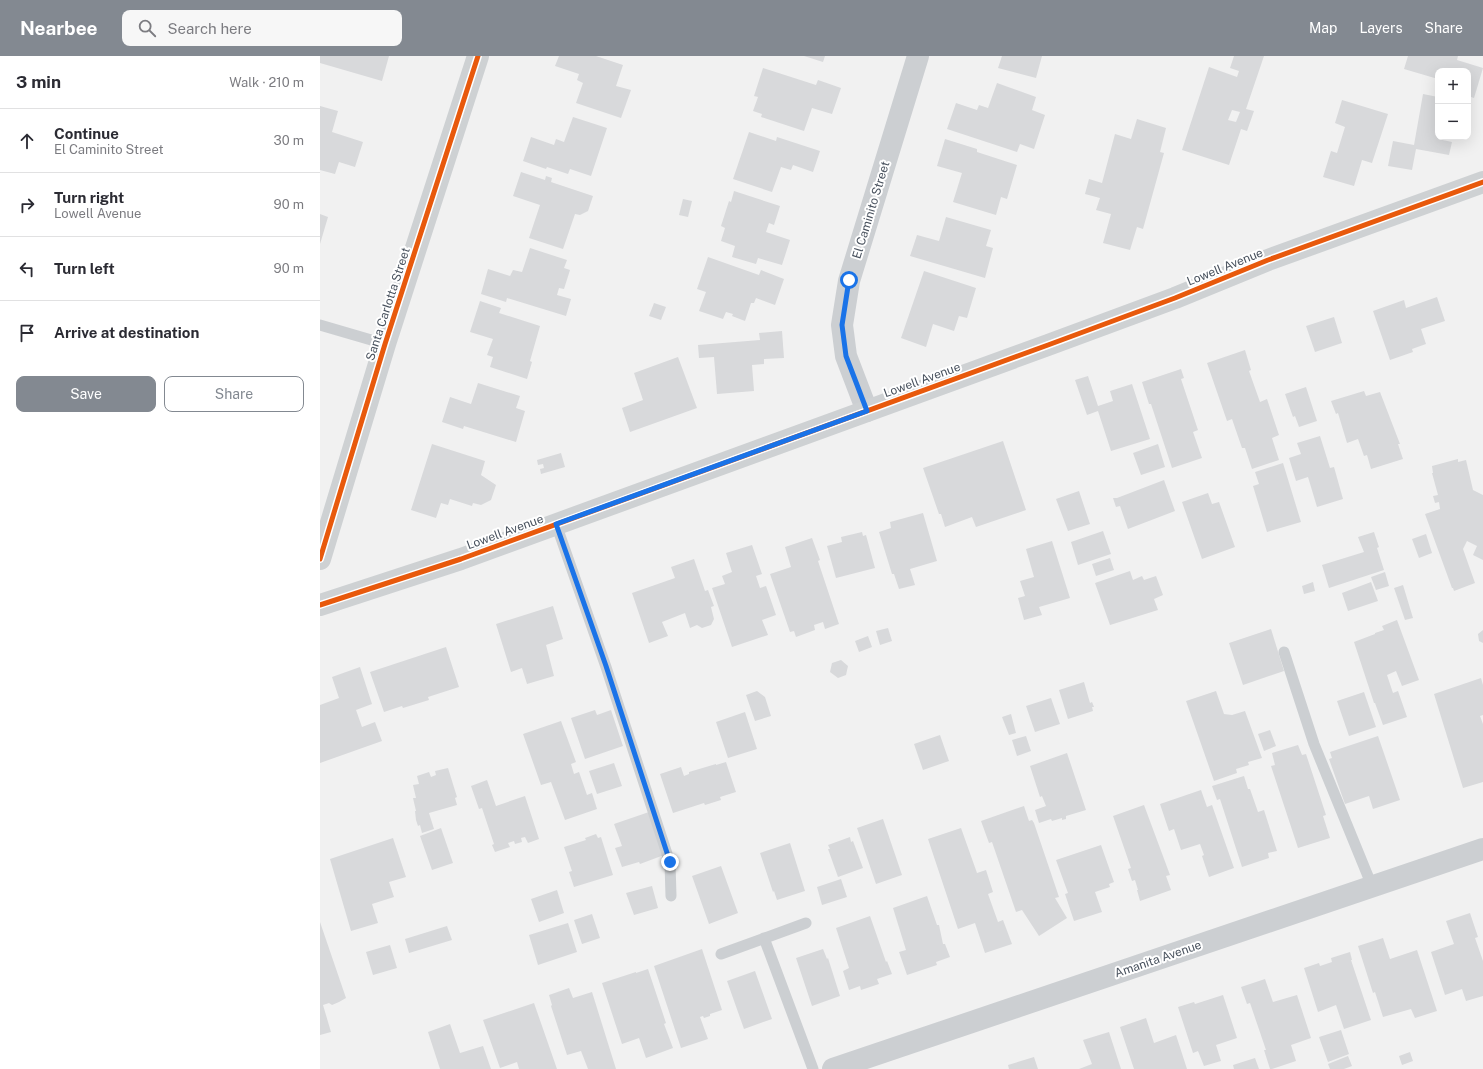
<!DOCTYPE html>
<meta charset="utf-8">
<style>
body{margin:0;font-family:"Public Sans",sans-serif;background:#f7f7f7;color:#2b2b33}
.controls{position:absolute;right:12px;top:12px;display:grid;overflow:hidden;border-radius:8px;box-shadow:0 4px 16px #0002}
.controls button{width:36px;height:36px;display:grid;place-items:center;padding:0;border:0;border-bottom:1px solid #e1e1e2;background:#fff;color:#2b2b33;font:20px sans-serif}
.stop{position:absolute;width:12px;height:12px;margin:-9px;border:3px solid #1a73e8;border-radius:50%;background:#fff}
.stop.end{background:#1a73e8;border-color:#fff;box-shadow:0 1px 4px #0008}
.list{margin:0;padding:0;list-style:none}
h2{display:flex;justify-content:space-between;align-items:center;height:52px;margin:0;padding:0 16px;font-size:17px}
h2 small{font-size:13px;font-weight:400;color:#7c7c81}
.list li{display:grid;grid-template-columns:26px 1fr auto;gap:12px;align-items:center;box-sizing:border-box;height:64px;padding:0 16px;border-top:1px solid #e1e1e2}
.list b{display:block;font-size:15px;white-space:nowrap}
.list p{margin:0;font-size:13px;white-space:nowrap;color:#7c7c81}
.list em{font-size:13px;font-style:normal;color:#7c7c81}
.actions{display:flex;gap:8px;padding:12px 16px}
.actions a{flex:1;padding:9px 0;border:1px solid #838991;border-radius:8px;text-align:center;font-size:14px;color:#838991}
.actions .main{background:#838991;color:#fff}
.icon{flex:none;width:22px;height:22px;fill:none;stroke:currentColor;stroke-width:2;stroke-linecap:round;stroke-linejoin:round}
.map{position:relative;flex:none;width:1163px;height:1013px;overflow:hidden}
header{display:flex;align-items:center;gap:24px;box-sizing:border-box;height:56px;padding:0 20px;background:#838991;color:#fff}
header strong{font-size:19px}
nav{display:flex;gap:22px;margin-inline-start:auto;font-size:14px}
.search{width:280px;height:36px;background:#f7f7f7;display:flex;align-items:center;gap:10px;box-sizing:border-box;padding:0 14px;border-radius:8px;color:#7c7c81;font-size:15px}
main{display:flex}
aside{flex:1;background:#fff}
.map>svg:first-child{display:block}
.building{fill:#d8d9db;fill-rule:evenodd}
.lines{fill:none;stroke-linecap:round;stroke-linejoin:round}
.lane{stroke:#cccfd2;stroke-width:11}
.street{stroke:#cccfd2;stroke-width:22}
.secondary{stroke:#ced1d3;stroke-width:22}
.cycleway-casing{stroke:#fff;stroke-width:8}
.cycleway{stroke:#e8590c;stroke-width:5}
.route{stroke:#1a73e8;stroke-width:5}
.labels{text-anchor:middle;stroke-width:4;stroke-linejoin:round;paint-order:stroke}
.street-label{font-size:12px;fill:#48515d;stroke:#fff}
</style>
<header>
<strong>Nearbee</strong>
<div class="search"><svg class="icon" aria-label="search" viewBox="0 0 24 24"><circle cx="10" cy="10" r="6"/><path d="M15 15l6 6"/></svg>Search here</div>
<nav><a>Map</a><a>Layers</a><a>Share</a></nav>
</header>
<main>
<aside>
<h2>3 min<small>Walk · 210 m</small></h2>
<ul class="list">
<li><svg class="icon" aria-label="ahead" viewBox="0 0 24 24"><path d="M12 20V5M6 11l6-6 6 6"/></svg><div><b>Continue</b><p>El Caminito Street</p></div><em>30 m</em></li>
<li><svg class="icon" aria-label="right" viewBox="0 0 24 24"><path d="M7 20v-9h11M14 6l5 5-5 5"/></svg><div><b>Turn right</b><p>Lowell Avenue</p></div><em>90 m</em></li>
<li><svg class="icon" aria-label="left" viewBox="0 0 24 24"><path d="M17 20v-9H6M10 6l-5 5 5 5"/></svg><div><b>Turn left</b></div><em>90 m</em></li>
<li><svg class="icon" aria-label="arrive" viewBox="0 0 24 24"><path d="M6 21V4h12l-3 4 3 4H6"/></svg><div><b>Arrive at destination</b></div></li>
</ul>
<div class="actions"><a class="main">Save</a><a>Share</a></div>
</aside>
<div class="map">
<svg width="1163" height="1013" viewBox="0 0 1163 1013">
<rect width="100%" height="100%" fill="#f1f1f1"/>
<path class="building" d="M0 0H69L62 25 0 7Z
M239 0H276L303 9 296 30 311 34 301 62 256 47 263 27 257 24 259 18 235 10Z
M484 0H505L503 6Z
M682 0H722L716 22 678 12Z
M914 0H944L926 53 934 55 927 75 921 73 909 109 862 94 889 11 917 21 919 15 910 12ZM912 54 920 56 916 66 908 64Z
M1088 0H1138L1137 4 1163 12 1154 42 1148 40V15H1118V23L1084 13Z
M443 12 496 29 498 24 521 32 512 58 492 52 484 75 441 61 442 58 433 55 438 41 434 40Z
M677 27 716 41 712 54 725 59 714 93 700 88 697 96 627 73 636 47 657 54 659 49 668 52Z
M1103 38 1118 41V83L1132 86 1129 99 1096 93 1092 114 1068 110 1073 85 1094 89Z
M1022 44 1068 58 1052 107 1042 104 1034 130 1003 121 1011 95 1017 97 1025 71 1015 67Z
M0 50 18 55 12 76 43 86 35 111 19 106 15 118 0 114Z
M253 61 287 72 271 120 250 113 248 118 227 111 226 113 203 105 211 81 234 89 236 83 244 86Z
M817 63 846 72 840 96 844 97 823 173 817 171 810 194 783 187 791 158 776 154 780 142 765 138 769 123 782 127 795 78 811 83Z
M429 76 456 85 457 81 500 95 493 116 473 109 471 114 461 111 452 136 413 123Z
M625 83 657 93V96L697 109 687 143 681 141 676 159 633 146 642 117 617 110Z
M201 116 225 124 226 120 232 122 231 126 273 140 268 155 260 159 255 158 243 193 209 182 220 149 193 140Z
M414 135 460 150 454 169 449 167 446 176 470 184 462 209 438 202 436 208 412 201 415 190 401 185 405 172 401 170 409 145 411 146Z
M363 143 372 145 368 161 359 159Z
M0 158 8 161 0 188Z
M626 161 671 174 666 190 673 192 665 222 590 200 597 179 619 185Z
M210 192 247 204 244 212 250 214 244 233 239 232 237 239 251 243 246 260 187 242 186 246 161 238 168 213 190 220 193 214 202 216Z
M388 201 439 219 441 214 464 223 455 249 436 242 434 247H431L425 265 412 260 413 258 406 256 403 263 379 255 386 236 377 233Z
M604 215 656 232 647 262 639 260 634 275 613 268 606 291 581 282Z
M1117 241 1125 265 1101 273 1106 288 1092 293 1093 296 1070 304 1053 255 1084 244 1086 252Z
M160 245 181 252 179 257 220 270 210 305 212 306 207 323 170 311 173 301 167 299 173 283 150 276Z
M334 247 346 251 341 264 329 260Z
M1014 261 1022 287 995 296 986 270Z
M462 275 464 302 444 303V308L432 309 434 335 397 338 394 301 379 302 378 289 440 284 439 277Z
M925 294 931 314 929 315 940 346 947 343 959 379 952 382 959 404 932 413 925 392H922L912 363 907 365 887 307Z
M358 301 377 352 310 376 302 352 323 344 314 317Z
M861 313 864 322 861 323 878 374 873 376 882 402 852 412 831 348H829L822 326Z
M768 320 778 350 793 345 790 335 812 328 830 383 791 395 778 355 767 359 755 324Z
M158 327 200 340 196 352 205 355 196 386 144 370 143 373 122 366 130 341 151 348Z
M986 331 997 365 979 371 975 360 973 361 965 338Z
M1044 335 1046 340 1060 336 1080 388H1078L1083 403 1051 413 1047 399 1044 400 1038 383 1027 387 1018 357 1016 358 1011 345Z
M1000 380 1010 412 1014 411 1023 443 997 451 988 421 976 425 969 402 981 398 977 387Z
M683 385 706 454 656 471 652 461 625 471 621 458H619L603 412Z
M112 388 165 405 161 419 176 429 171 444 161 449 153 447 152 450 130 443 128 449 121 447 116 462 91 454Z
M838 388 845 411 821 419 813 397Z
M241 397 245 411 221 418 220 413 224 412 223 408 218 409 217 404Z
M1138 403V406L1146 404 1153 434 1163 439V504L1153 499 1157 490 1147 485 1143 493 1155 527 1134 535 1133 532H1132L1105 458 1120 453 1119 446 1115 447 1113 440 1118 439 1112 417H1113L1112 410Z
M963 407 981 466 947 476 933 430 939 428 935 416Z
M844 424 855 455 808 473 800 450 796 451 793 442H797Z
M759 435 770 468 748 475 736 443Z
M888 437 892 448 899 446 915 491 882 503 862 446Z
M603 457 617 505 590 513 595 529 579 533 574 518H572L559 476 571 472 570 466Z
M783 475 791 498 758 509 751 486Z
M542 476 543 480 546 479 555 512 516 522 507 490 522 486 521 481Z
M1054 476 1059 491 1057 492 1064 514 1009 532 1002 509 1044 496 1038 481Z
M1106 478 1112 497 1099 502 1092 483Z
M492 482 500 504 498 505 519 568 505 573 503 566 494 569 495 574 476 581 474 575 470 576 450 518 471 511 465 491Z
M732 485 750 542 719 551 722 559 704 564 698 542 705 540 700 525 714 521 706 493Z
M432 489 442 518 436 520 440 532 446 530 456 559 442 564 448 579 412 591 392 532 405 528 402 520 412 516 406 497Z
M790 502 794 514 776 520 772 508Z
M374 503 385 535 388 534 394 550 391 551 394 563 391 569 382 572 377 569 370 572 365 557 342 566 348 580 329 587 312 537 355 522 351 511Z
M810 515 813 524 822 520 824 524 836 520 843 539 834 543 838 554 790 569 775 527Z
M1065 516 1069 530 1056 534 1051 521Z
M993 526 995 535 984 538 982 530Z
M1051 526 1058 545 1028 555 1022 537Z
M1083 529 1093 562 1085 564 1074 532Z
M233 550 243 583 226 589 234 620 207 628 202 612 191 616 176 568Z
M1077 564 1099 624 1082 630 1076 615 1067 619 1073 637 1078 635 1087 661 1063 669 1055 647H1054L1034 586 1055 578V577L1064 574 1062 570Z
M568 572 572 585 560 589 556 575Z
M951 573 964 615 923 629 909 587Z
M1163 574V587L1159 585 1158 578Z
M548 580 552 591 539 596 535 585Z
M126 591 139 631 108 641 109 644 83 652 82 650 64 656 50 616Z
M521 604 528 610 526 619 518 622 510 616 512 607Z
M40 611 52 648 36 654 42 671 55 666 62 685 0 707V649L19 642 12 621Z
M1161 622 1163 629V659L1160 660 1163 668V726L1143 732 1114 638Z
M764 626 770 647 772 646 774 651H772L773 655 748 663 739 634Z
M437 635 445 641 451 660 435 665 426 639Z
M896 635 904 658 912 659 925 655 942 702 928 706 929 709 916 713 917 717 894 725 866 645Z
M1044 636 1056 671 1029 680 1017 645Z
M731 642 740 668 715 676 706 650Z
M275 654 277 659 291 654 303 690 265 703 251 662Z
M425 656 437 693 408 702 396 666Z
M691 658 696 677 689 679 682 661Z
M241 665 256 706 251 708 254 718 259 716 267 739 272 737 277 753 245 764 231 726 221 729 203 678Z
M950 674 956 690 944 695 938 678Z
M620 679 629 705 603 714 594 688Z
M706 680 711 695 697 700 692 684Z
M1058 680 1080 744 1053 753 1049 740 1025 748 1009 703 1012 702 1010 696Z
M978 689 982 699 986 698 1006 759 1003 760 1010 782 978 792 951 710 955 709 952 697Z
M747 697 766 754 746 760V763L742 764V762L732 765 731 763 719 767 715 754 726 750 722 740 720 741 710 710Z
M406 706 416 736 400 741 401 744 385 749 384 747 353 757 340 718 361 711 364 720 369 718V716L396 708V709Z
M294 707 302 730 277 738 269 715Z
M128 712 137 741 135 742 137 749 109 757 114 773 102 777 100 769 98 770 96 764 95 755H96L93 742H96L93 729 99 728 97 720 109 716 111 721 116 719 115 715Z
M924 720 928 733H930L938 756 944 754 957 795 948 797 949 802 922 811 900 743 897 744 892 730Z
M167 724 176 750 205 740 219 783 208 787 205 781 201 782 202 786 195 788 194 785 188 787 190 791 175 796 172 789 174 788 162 752 159 753 151 730Z
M881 734 887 751 892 749 914 812 889 821 882 800 884 799 880 788 861 794 854 773 849 775 840 748Z
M824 749 850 819 846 820 851 834 820 845 817 834H818L815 824 812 825 808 813 811 812 793 760Z
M704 750 709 765 712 764 714 767 739 841 735 842 747 862 719 880 702 854 696 856 672 786 669 787 661 765Z
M329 756 344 799 320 808 319 806 302 811 295 792 302 790 294 768Z
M563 763 582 819 556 828 537 772Z
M121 772 133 807 112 814 100 780Z
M641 772 657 817 666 814 673 836 668 838 678 866 683 864 692 888 665 897 655 867 638 873 608 783Z
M276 778 278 782 281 781 293 819 254 831 249 816 252 815 244 791 266 784 265 782Z
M530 781 531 786 533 785 543 812 518 821 508 793H510L508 789Z
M73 782 86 821 69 826 74 841 52 848 58 867 31 875 10 803Z
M470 787 485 835 457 844 454 835 453 836 440 797Z
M781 789 794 826 789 828 790 831 775 836 782 856 754 865 745 838 748 837 736 804Z
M401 810 418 857 389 868 372 820Z
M521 823 527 841 502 849 497 831Z
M332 830 338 852 314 859 306 837Z
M237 834 244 857 219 866 211 843Z
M607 840 617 869H619L623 888H625L630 901 616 906 617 909 587 919 579 896 586 894 573 852Z
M1150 857 1158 881 1155 882 1163 905V940L1146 945 1142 933 1125 939 1111 896 1134 888 1126 865Z
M272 858 280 882 262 888 254 864Z
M550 860 566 906 567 905 572 918 557 923 559 928 541 934 540 930 529 934 523 915 529 912 516 872Z
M0 866 26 942 19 946 12 949 9 947 3 949 11 976 0 979Z
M248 867 257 896 218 909 209 879Z
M127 870 132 884 89 897 85 883Z
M1063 882 1070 903 1097 894 1117 955 1095 962 1091 953 1063 961 1055 936 1053 937 1038 890Z
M70 889 77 912 53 919 46 896Z
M382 893 402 954 390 958V960L384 962 383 960 380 961 388 983 361 992 334 910Z
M503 893 507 903 508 902 520 940 492 950 476 902Z
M1030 896 1032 904H1031L1051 964 1024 973 1016 949 998 956 984 912 999 907 1000 910 1012 906 1011 902Z
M328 913 346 967 344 968 353 992 326 1002 319 982 302 988 282 927 316 916V917Z
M435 915 452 963 424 973 407 925Z
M945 923 953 946 977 939 991 982 971 989 976 1005 952 1013H950L944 994H946L930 947 927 948 921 931Z
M249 932 253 942 272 936 296 1013H268L261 995 247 999 231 950 232 949 229 939Z
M903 939 917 982 896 989 901 1005 884 1010 878 995 873 997 858 951 874 946 875 948Z
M214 947 237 1013H199L197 1006 180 1012 163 964Z
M826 962 834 987 856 979 867 1013H814L800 971Z
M130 968 140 997 163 990 171 1013H120L108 976Z
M1021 974 1029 998 1008 1006 999 981Z
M789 976 801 1013H759L772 1008 763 984Z
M1090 996 1093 1005 1082 1009 1079 1000Z
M1028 1000 1032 1010 1024 1013H1010L1008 1008Z
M714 1001 718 1013H689L688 1009Z
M935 1002 939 1013H914L913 1009Z"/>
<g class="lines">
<path class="lane" d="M0 269 65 288
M236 468 286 611 350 807 351 840
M964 596 994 688 1052 830
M444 882 493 1013
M401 898 486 867"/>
<path class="street" d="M547 355 526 300 522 269 529 225 598 0
M513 1013 1163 793"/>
<path class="secondary" d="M0 503 65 288 158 0
M0 549 141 503 728 289 855 242 948 204 1163 126"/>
<g class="cycleway-casing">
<path id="cycleway" d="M0 503 65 288 158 0
M0 549 141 503 728 289 855 242 948 204 1163 126"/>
</g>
<use href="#cycleway" class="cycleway"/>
</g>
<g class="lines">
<path class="route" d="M350 806 286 610 236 468 547 355 526 300 522 269 529 224"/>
</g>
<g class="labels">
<g class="street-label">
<text transform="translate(551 154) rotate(-73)" y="4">El Caminito Street</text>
<text transform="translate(905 211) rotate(-22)" y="4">Lowell Avenue</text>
<text transform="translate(68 248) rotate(-72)" y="4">Santa Carlotta Street</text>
<text transform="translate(602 324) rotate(-20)" y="4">Lowell Avenue</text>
<text transform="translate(185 476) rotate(-20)" y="4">Lowell Avenue</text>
<text transform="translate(838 903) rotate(-19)" y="4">Amanita Avenue</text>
</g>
</g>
</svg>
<div class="controls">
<button>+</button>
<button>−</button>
</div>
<div class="stop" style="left:529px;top:224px"></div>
<div class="stop end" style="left:350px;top:806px"></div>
</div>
</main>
